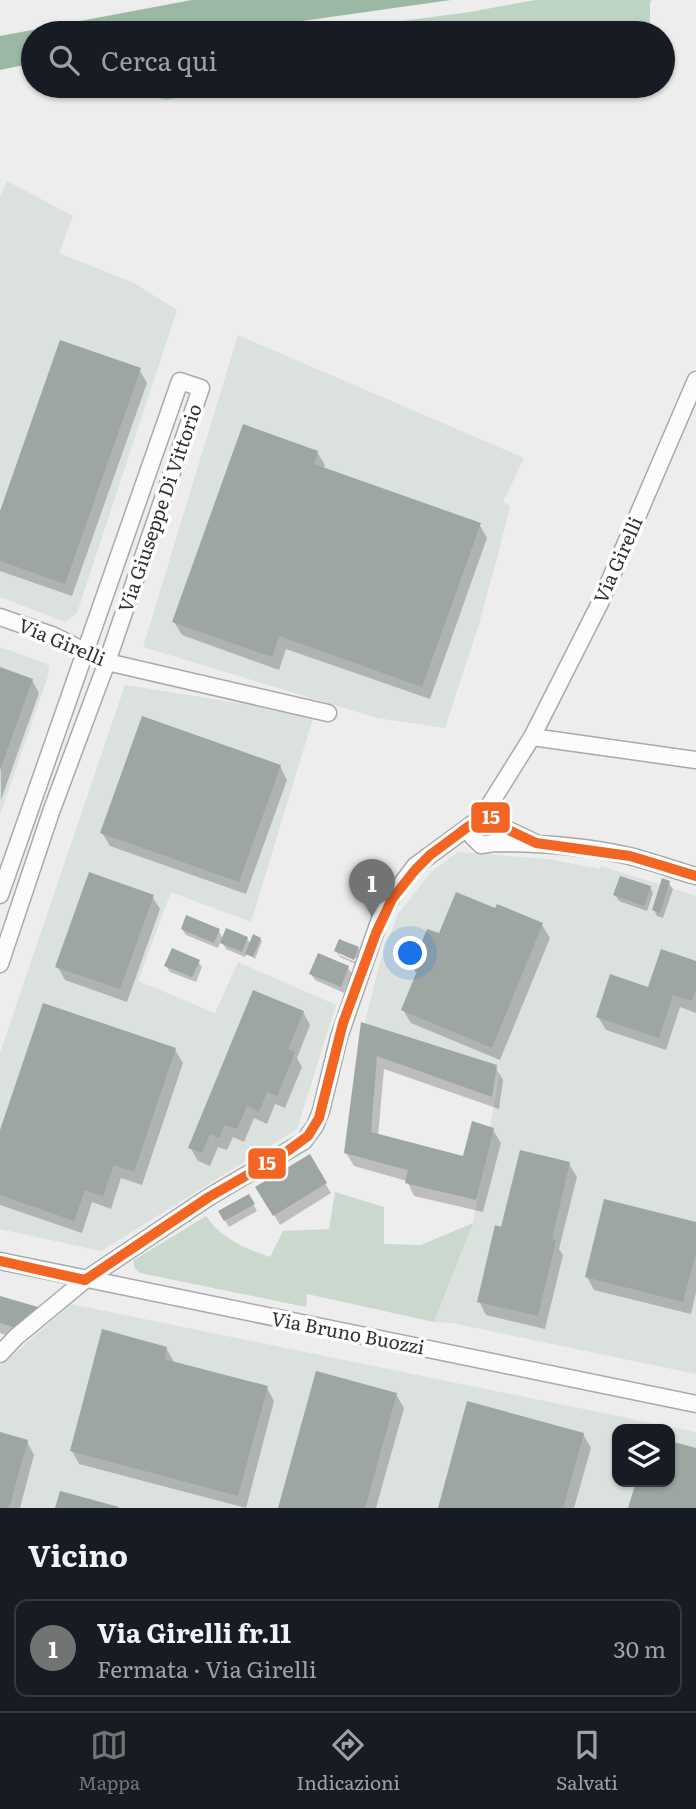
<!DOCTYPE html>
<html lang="it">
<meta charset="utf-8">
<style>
body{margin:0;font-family:Literata,serif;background:#242831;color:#f1f3f6}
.controls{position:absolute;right:21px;bottom:21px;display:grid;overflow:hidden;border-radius:14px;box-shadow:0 2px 5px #0004}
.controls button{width:63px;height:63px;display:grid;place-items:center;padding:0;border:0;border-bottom:2px solid #363941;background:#171b24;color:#f1f3f6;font:35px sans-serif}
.you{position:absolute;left:411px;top:954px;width:24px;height:24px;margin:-18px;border:5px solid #fff;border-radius:50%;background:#1a73e8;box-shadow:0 0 0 10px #1a73e833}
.badge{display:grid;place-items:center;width:46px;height:46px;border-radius:50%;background:#727473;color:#fff;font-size:23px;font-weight:700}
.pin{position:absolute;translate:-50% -58px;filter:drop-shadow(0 2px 4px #0008)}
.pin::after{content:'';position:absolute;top:37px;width:24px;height:21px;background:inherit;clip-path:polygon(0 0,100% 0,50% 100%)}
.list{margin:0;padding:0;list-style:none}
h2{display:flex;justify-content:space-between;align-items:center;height:91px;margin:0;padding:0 28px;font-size:30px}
h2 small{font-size:23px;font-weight:400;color:#9ea1a6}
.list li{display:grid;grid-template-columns:46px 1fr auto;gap:21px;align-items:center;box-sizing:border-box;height:98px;margin:0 14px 14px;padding:0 14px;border:2px solid #363941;border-radius:14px}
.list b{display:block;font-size:26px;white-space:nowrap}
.list p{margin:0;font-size:23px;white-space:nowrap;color:#9ea1a6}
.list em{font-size:23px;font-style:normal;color:#9ea1a6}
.icon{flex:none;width:38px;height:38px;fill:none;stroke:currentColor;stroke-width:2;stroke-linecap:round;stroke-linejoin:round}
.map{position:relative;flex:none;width:696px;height:1508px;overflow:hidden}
.search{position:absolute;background:#171b24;box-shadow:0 2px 5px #0004;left:21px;right:21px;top:21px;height:77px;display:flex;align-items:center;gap:18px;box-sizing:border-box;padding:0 24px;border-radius:38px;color:#9ea1a6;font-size:26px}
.sheet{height:203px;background:#171b24}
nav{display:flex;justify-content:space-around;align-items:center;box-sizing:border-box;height:98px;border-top:2px solid #363941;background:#171b24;font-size:19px;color:#9ea1a6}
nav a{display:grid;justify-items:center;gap:4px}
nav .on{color:#727473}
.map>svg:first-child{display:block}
.built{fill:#dbe1dd;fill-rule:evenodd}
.green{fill:#cad8ce}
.forest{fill:#bdd4c5}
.water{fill:#9bb8a5}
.shadow{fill:#0003}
.building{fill:#9ea6a1}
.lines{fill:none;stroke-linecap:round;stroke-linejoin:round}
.minor-casing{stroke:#a8a9a8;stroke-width:19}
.minor{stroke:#fcfcfc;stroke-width:16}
.bus-1-casing{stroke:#fff;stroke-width:16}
.bus-1{stroke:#f26522;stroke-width:10}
.labels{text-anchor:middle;stroke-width:7;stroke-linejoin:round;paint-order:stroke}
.street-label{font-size:19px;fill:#313332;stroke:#fff}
.line-badge{stroke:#fff;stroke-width:2.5}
.badge-label{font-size:19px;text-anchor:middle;font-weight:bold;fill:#fff}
</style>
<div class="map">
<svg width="696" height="1508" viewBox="0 0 696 1508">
<rect width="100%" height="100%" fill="#ecedec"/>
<path class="built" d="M7 181 73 216 59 253 134 283 177 310 77 613 65 622 0 597V197Z
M238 335 524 458 503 502 510 506 497 558 479 624 445 728 377 718 143 647Z
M0 647 45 663 49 667 48 676 0 815Z
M125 685 314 715 251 922 171 892 138 981 215 1013 238 962 336 1005 297 1129 101 1251 0 1229V1053Z
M458 852 548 859 600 869 601 866 696 896V1374L452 1323 434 1322 473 1223 500 1071 364 1026 381 958 398 914 430 873Z
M71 1304 696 1432V1508H0V1366ZM617 1429H670V1482H617Z"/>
<path class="green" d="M335 1192 384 1207V1244L421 1245 473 1223 434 1322 307 1294 306 1307 140 1273 134 1267V1260L206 1216C219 1237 247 1250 270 1257L283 1231 329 1229Z"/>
<path class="forest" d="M535 0H652L650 2V33H310L470 12Z
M125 86H246L166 100 128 90Z"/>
<path class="water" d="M192 0H451L217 33H33V63L0 70V36Z"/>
<path class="shadow" d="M139 369 147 383 72 596 0 571V516Z
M317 452 325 465 323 469 479 524 487 538 430 699 286 649 279 670 182 635 174 622Z
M0 669 32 680 39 693 1 800Z
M280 766 287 780 246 894 110 846 102 833Z
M669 883 673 889 663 918 657 916 654 910Z
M650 887 653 893 647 911 619 901 615 895Z
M152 896 160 909 127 1002 65 980 57 966Z
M542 925 550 938 500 1060 411 1023 403 1010 417 975 413 968 440 936Z
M182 929 219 931 223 939 247 938 251 945 260 939 262 941 255 959 247 953 245 957 226 949 221 941 218 948 186 935Z
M358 949 362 955 360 960 339 951V955L358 963V965L340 957 336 951Z
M198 961 202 967 196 982 170 972 166 966Z
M696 963V1013L680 1007 666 1050 606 1030 598 1017Z
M348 968 352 974 344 993 315 980 311 974Z
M303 1012 310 1025 297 1058 302 1067 285 1108 275 1104 267 1124 254 1118 244 1142 233 1137 227 1150 218 1147 210 1166 198 1161 190 1147Z
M362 1024 495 1066 503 1080 499 1109 384 1069 378 1136 464 1158 493 1130 501 1143 483 1212 414 1196 407 1181 354 1166 346 1153Z
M175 1050 183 1063 142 1185 121 1178 111 1209 92 1202 82 1233 0 1205V1136Z
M309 1157 331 1193 280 1225 258 1188Z
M569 1164 577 1177 559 1249 563 1255 545 1329 486 1315 479 1301 503 1229Z
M248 1196 257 1211 229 1227 220 1212Z
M696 1224V1292L691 1314 594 1290 587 1277Z
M0 1298 37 1308 44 1321 24 1341 0 1333Z
M166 1348 174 1362 267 1388 274 1401 246 1508 79 1464 72 1451Z
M396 1394 404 1408 376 1508H280Z
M468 1403 583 1434 591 1448 574 1508H439Z
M0 1434 27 1441 34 1455 20 1508H0Z"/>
<path class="building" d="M60 340 141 368 65 584 0 561V511Z
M243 424 318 451 314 464 481 523 422 687 279 636 272 657 172 622Z
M0 667 33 679 0 770Z
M142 716 281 765 239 882 100 833Z
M89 872 154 895 120 989 55 967Z
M620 876 651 886 644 906 613 895Z
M662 878 670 881 660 913 652 910Z
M456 892 495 908 497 904 543 923 492 1048 401 1010 417 971 411 968 427 929 439 933Z
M186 915 220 929 214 943 181 929Z
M226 928 248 937 242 952 220 943Z
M253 934 261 938 253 957 245 954Z
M339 939 359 947 354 960 334 951Z
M172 948 200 960 192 977 164 966Z
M661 949 696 961V989L692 1001 673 995 659 1038 596 1017 610 974 648 987Z
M318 953 349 966 341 987 309 974Z
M253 990 304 1011 288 1049 295 1052 277 1096 267 1092 259 1112 247 1106 237 1129 225 1125 219 1138 210 1134 202 1153 188 1148Z
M43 1003 176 1048 134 1172 114 1165 103 1196 85 1190 74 1221 0 1195V1130Z
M361 1022 497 1065 492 1097 377 1056 371 1132 463 1156 472 1121 494 1128 476 1200 405 1183 408 1170 344 1153Z
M520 1150 570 1162 552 1239 556 1240 538 1316 477 1302 495 1225 501 1227Z
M310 1154 327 1183 273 1216 255 1187Z
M249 1194 255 1204 224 1221 218 1211Z
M604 1199 696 1222V1252L683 1302 585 1277Z
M0 1296 38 1307 16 1328 0 1323Z
M102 1329 167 1347 164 1359 268 1386 238 1496 70 1451Z
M316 1371 397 1393 365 1508H278Z
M467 1401 584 1433 563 1508H438Z
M0 1432 28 1440 9 1508H0Z
M670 1441 696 1448V1508H628L636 1482H670Z
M60 1491 119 1507 118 1508H55Z"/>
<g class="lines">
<g class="minor-casing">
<path id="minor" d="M0 617 52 635 107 662 328 713
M532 737 696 760
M482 817 532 737 600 603 696 380
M472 826V836L481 845 495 843 500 836
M495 843C540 843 585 846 629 856 651 861 674 870 696 876
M0 895 180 381 201 388 107 662 51 812 0 964
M0 1261 696 1404
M0 1354 16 1337 85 1280 209 1197 304 1141 315 1126 321 1111 339 1037 380 919 393 895 415 866 482 817 495 820 500 826 536 843"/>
</g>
<use href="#minor" class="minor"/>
<g class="bus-1-casing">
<path id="bus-1" d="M0 1261 85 1280
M85 1280 209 1197 282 1155 308 1136 319 1118 343 1023 376 933 392 899 415 870 430 855 469 826 489 816 500 826 536 843 630 856 696 876"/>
</g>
<use href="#bus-1" class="bus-1"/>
</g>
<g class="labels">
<g class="street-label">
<text transform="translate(160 508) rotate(-71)" y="7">Via Giuseppe Di Vittorio</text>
<text transform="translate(618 560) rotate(-66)" y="7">Via Girelli</text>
<text transform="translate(62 642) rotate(23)" y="7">Via Girelli</text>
<text transform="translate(348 1333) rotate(11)" y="7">Via Bruno Buozzi</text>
</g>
</g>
<g class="line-badge">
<rect x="470" y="801" width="41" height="33" rx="7" fill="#f26522"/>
<rect x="247" y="1147" width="40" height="33" rx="7" fill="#f26522"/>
</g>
<g class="badge-label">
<text x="491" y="824">15</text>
<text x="267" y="1170">15</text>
</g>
</svg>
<div class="controls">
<button><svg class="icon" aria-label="layers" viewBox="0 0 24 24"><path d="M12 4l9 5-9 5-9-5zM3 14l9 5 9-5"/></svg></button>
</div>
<div class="you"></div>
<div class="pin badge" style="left:372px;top:917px">1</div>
<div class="search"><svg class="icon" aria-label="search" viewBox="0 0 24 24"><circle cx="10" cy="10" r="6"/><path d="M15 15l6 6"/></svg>Cerca qui</div>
</div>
<section class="sheet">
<h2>Vicino<small></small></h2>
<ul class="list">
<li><span class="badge">1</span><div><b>Via Girelli fr.11</b><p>Fermata · Via Girelli</p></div><em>30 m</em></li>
</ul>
</section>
<nav>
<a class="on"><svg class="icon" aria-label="map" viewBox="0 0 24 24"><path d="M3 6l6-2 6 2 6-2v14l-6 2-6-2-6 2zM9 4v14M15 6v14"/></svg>Mappa</a>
<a><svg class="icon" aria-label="directions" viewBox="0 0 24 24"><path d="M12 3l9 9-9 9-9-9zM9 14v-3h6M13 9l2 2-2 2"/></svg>Indicazioni</a>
<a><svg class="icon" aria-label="saved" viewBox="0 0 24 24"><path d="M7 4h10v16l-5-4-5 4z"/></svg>Salvati</a>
</nav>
